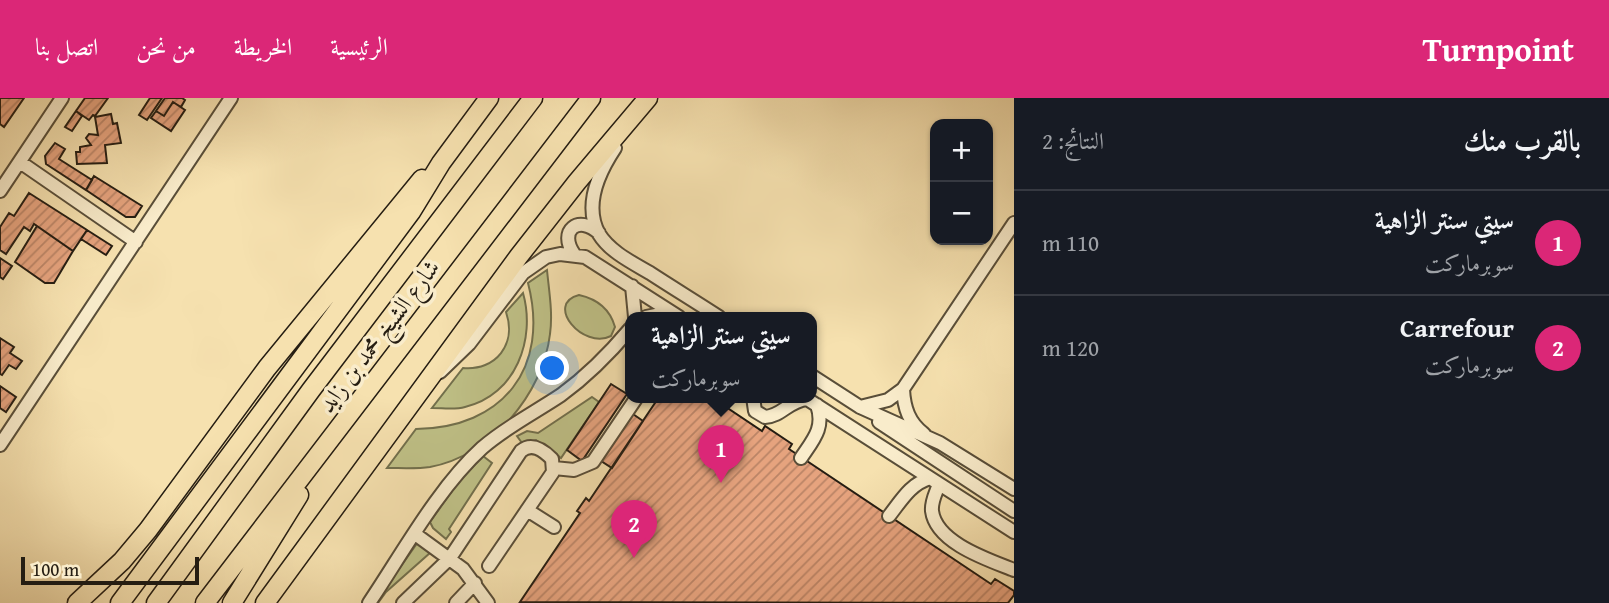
<!DOCTYPE html>
<html lang="ar">
<meta charset="utf-8">
<style>
body{margin:0;font-family:"Gentium Book Plus",Amiri,serif;background:#20242c;color:#f1f3f6;direction:rtl}
.controls{position:absolute;right:21px;top:21px;display:grid;overflow:hidden;border-radius:14px;box-shadow:0 2px 5px #0004}
.controls button{width:63px;height:63px;display:grid;place-items:center;padding:0;border:0;border-bottom:2px solid #363941;background:#171b24;color:#f1f3f6;font:35px sans-serif}
.scale{position:absolute;left:21px;bottom:18px;width:178px;box-sizing:border-box;padding-left:7px;border:4px solid #251d12;border-top:0;font-size:19px;line-height:24px;white-space:nowrap;color:#251d12;-webkit-text-stroke:5px #f9eccb;paint-order:stroke}
.you{position:absolute;left:553px;top:271px;width:24px;height:24px;margin:-18px;border:5px solid #fff;border-radius:50%;background:#1a73e8;box-shadow:0 0 0 10px #1a73e833}
.badge{display:grid;place-items:center;width:46px;height:46px;border-radius:50%;background:#db2777;color:#fff;font-size:23px;font-weight:700}
.pin{position:absolute;translate:-50% -58px;filter:drop-shadow(0 2px 4px #0008)}
.pin::after{content:'';position:absolute;top:37px;width:24px;height:21px;background:inherit;clip-path:polygon(0 0,100% 0,50% 100%)}
.popup{position:absolute;left:625px;top:214px;width:192px;height:91px;box-sizing:border-box;display:grid;place-content:center;border-radius:14px;background:#171b24;filter:drop-shadow(0 2px 5px #0005);font-size:23px;white-space:nowrap;color:#9ea1a6}
.popup b{font-size:26px;color:#f1f3f6}
.popup::after{content:'';position:absolute;left:50%;top:100%;margin-left:-14px;border:14px solid transparent;border-top-color:#171b24}
.list{margin:0;padding:0;list-style:none}
h2{display:flex;justify-content:space-between;align-items:center;height:91px;margin:0;padding:0 28px;font-size:30px}
h2 small{font-size:23px;font-weight:400;color:#9ea1a6}
.list li{display:grid;grid-template-columns:46px 1fr auto;gap:21px;align-items:center;box-sizing:border-box;height:105px;padding:0 28px;border-top:2px solid #363941}
.list b{display:block;font-size:26px;white-space:nowrap}
.list p{margin:0;font-size:23px;white-space:nowrap;color:#9ea1a6}
.list em{font-size:23px;font-style:normal;color:#9ea1a6}
.map{position:relative;flex:none;width:1014px;height:505px;overflow:hidden;direction:ltr}
header{display:flex;align-items:center;gap:42px;box-sizing:border-box;height:98px;padding:0 35px;background:#db2777;color:#fff}
header strong{font-size:33px}
nav{display:flex;gap:38px;margin-inline-start:auto;font-size:24px}
main{display:flex}
aside{flex:1;background:#171b24}
.map>svg:first-child{display:block}
.green{fill:#c0c288;stroke:#72704d;stroke-width:2}
.building{fill:url(#building-hatch);stroke:#251d12;stroke-width:2}
.lines{fill:none;stroke-linecap:round;stroke-linejoin:round}
.minor-casing{stroke:#594e39;stroke-width:16}
.highway-casing{stroke:#251d12;stroke-width:21}
.minor{stroke:#f9eccb;stroke-width:12}
.highway{stroke:#f6e1af;stroke-width:18}
.labels{text-anchor:middle;stroke-width:7;stroke-linejoin:round;paint-order:stroke}
.street-label{font-size:24px;fill:#251d12;stroke:#f9eccb}
</style>
<header>
<strong>Turnpoint</strong>
<nav><a>الرئيسية</a><a>الخريطة</a><a>من نحن</a><a>اتصل بنا</a></nav>
</header>
<main>
<aside>
<h2>بالقرب منك<small>النتائج: 2</small></h2>
<ul class="list">
<li><span class="badge">1</span><div><b>سيتي سنتر الزاهية</b><p>سوبرماركت</p></div><em>110 m</em></li>
<li><span class="badge">2</span><div><b>Carrefour</b><p>سوبرماركت</p></div><em>120 m</em></li>
</ul>
</aside>
<div class="map">
<svg width="1014" height="505" viewBox="0 0 1014 505">
<defs>
<pattern id="building-hatch" width="6" height="6" patternUnits="userSpaceOnUse" patternTransform="scale(1.75)"><rect width="6" height="6" fill="#e6a37e"/><path d="M-1 1l2-2M0 6l6-6M5 7l2-2" fill="none" stroke="#ba8466"/></pattern>
</defs>
<rect width="100%" height="100%" fill="#f6e1af"/>
<filter id="stains"><feTurbulence type="fractalNoise" baseFrequency=".00286" numOctaves="4"/><feColorMatrix values="0 0 0 0 .2 0 0 0 0 .09 0 0 0 0 .02 0 0 0 .5 -.17"/></filter>
<radialGradient id="worn" r=".72"><stop offset=".6" stop-color="#630" stop-opacity="0"/><stop offset="1" stop-color="#630" stop-opacity=".3"/></radialGradient>
<path class="green" d="M547 172C549 193 553 215 550 236 543 296 491 358 430 369 417 371 401 370 387 370L416 331C503 330 550 270 528 185Z
M523 195C536 241 516 297 465 309 455 312 443 310 432 310L463 270C496 273 517 246 506 214Z
M579 197C597 201 610 211 615 229L611 238C583 252 544 206 579 197Z
M592 299 599 304 561 360 536 342 522 345 517 338 527 333 538 335Z
M483 358 492 365 449 431 451 434 446 441 433 430 430 424 457 386Z
M418 444 431 454 386 494 378 505H375Z"/>
<path class="building" d="M0 0H24L4 29 0 26Z
M85 0H108L95 18 93 17 89 22 76 13Z
M150 0H162L147 22 139 17Z
M165 0H182L185 2 181 9 173 4 164 18 156 13Z
M173 4 185 12 171 33 151 20 156 13 164 18Z
M76 13 82 18 72 33 65 29Z
M111 16 113 26 117 25 121 45 105 47 107 65 77 66 76 54H80V49L91 47 86 40 89 36 98 37 95 19Z
M55 45 65 51 59 61 92 82 86 92 46 66 45 58Z
M94 78 142 108 135 119H126L86 92Z
M29 95 87 132 73 153 34 126 30 133 24 129 6 156 0 152V129L9 115 14 118Z
M37 128 73 153 54 185H45L15 164Z
M87 132 112 148 106 157 81 141Z
M0 160 12 168 3 181 0 179Z
M0 240 14 249 10 255 22 263 16 271 9 267 2 277 0 276Z
M611 286 627 296 582 363 567 352Z
M0 288 16 299 6 314 0 310Z
M659 299H711L762 333 765 328 792 346 789 351 991 486 995 481 1014 493V497L1008 505 520 504 580 415 577 413 586 400 589 403Z
M630 314 643 323 612 370 598 361Z"/>
<g class="lines">
<g class="minor-casing">
<path id="minor" d="M615 50C599 74 583 107 599 136 610 154 633 165 650 175 673 190 696 204 719 219
M20 64 136 144
M0 93 62 0
M574 156C558 133 578 116 599 135
M632 188 635 219
M646 219 671 214
M440 274 469 246 523 175 546 159 560 156 585 159 679 219
M812 278 860 309 940 345 1014 391
M903 291C904 310 909 325 924 336
M753 299 755 313 765 319C782 318 788 303 807 301
M804 299 1014 434
M860 309 888 302 903 291 1014 125
M879 324 1014 413
M0 347 231 0
M801 360C813 342 825 330 817 307
M554 370 574 372 593 364 637 299
M939 386C936 395 931 403 932 413 936 445 989 462 1014 472
M527 412 554 429
M889 418C901 403 910 386 930 380
M415 436 463 471 488 505
M369 505C402 456 438 390 482 350 506 329 534 315 561 297 587 278 609 256 630 231
M403 505 450 460 521 353C532 344 543 352 552 361L553 374 489 468
M456 505 475 485"/>
</g>
<g class="highway-casing">
<path id="highway" d="M77 505 122 463 148 432 267 270 422 81
M120 505 411 114 441 65 489 0
M156 505 311 292 533 0
M205 505 591 0
M232 505 299 397
M265 505 519 158 577 84 648 0"/>
</g>
<use href="#minor" class="minor"/>
<use href="#highway" class="highway"/>
</g>
<g class="labels">
<g class="street-label">
<text transform="translate(379 238) rotate(-53)" y="8">شارع الشيخ محمد بن زايد</text>
</g>
</g>
<rect width="100%" height="100%" filter="url(#stains)"/>
<rect width="100%" height="100%" fill="url(#worn)"/>
</svg>
<div class="controls">
<button>+</button>
<button>−</button>
</div>
<div class="scale">100 m</div>
<div class="you"></div>
<div class="pin badge" style="left:721px;top:385px">1</div>
<div class="popup"><b>سيتي سنتر الزاهية</b>سوبرماركت</div>
<div class="pin badge" style="left:634px;top:460px">2</div>
</div>
</main>
